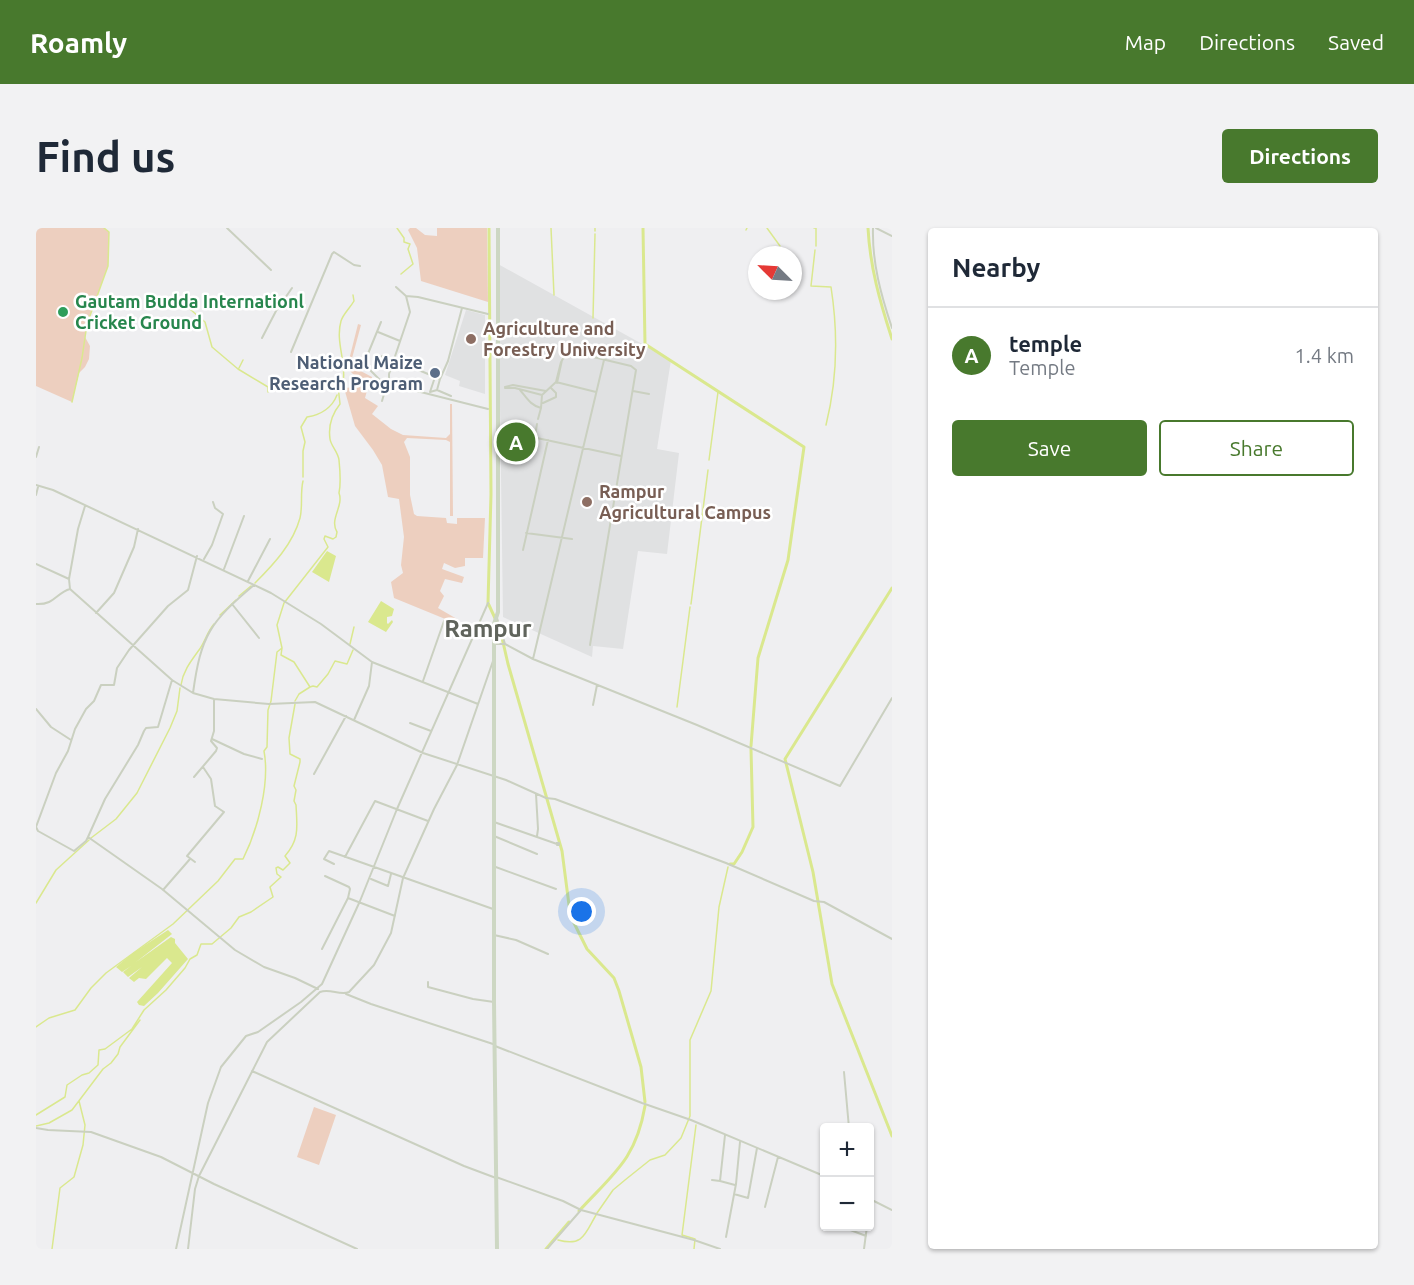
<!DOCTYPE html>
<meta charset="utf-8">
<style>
body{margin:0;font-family:Ubuntu,sans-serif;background:#f2f2f3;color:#1f2937}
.controls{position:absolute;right:18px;bottom:18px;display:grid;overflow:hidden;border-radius:6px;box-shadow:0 2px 4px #0004}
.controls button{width:54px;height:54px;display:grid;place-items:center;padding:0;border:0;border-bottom:2px solid #e0e1e3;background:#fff;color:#1f2937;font:30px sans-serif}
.compass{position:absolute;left:712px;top:18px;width:54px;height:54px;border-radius:50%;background:#fff;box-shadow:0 2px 4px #0004;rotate:294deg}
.you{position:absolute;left:546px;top:684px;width:21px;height:21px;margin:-15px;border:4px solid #fff;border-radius:50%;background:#1a73e8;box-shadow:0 0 0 9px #1a73e833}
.badge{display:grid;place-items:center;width:39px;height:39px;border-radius:50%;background:#48792d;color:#fff;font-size:20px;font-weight:700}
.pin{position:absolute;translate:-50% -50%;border:3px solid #fff;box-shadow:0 2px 6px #0006}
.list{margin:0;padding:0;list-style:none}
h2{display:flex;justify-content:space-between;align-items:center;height:78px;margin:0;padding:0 24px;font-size:26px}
h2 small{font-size:20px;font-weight:400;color:#747a83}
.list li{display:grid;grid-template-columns:39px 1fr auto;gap:18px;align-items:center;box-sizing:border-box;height:96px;padding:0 24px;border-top:2px solid #e0e1e3}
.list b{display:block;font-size:22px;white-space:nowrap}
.list p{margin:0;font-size:20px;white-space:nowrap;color:#747a83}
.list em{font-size:20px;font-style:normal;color:#747a83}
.actions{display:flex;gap:12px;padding:18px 24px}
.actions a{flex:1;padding:14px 0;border:2px solid #48792d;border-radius:6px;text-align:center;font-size:21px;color:#48792d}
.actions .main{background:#48792d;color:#fff}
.map{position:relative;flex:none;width:856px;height:1021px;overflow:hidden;border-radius:6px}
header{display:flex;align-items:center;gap:36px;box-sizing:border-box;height:84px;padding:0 30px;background:#48792d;color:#fff}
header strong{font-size:28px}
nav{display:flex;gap:33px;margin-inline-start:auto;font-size:21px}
.intro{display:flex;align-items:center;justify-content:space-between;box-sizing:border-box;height:144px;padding:0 36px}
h1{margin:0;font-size:42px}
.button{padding:15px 27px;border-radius:6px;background:#48792d;color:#fff;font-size:21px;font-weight:700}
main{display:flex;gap:36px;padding:0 36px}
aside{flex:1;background:#fff;border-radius:6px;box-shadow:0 2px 4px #0004}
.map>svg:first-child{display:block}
.education{fill:#e0e1e2}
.green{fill:#edcfbf}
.water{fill:#dae88e}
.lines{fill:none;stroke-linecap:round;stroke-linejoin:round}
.stream{stroke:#dae88e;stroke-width:1.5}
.canal{stroke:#dae88e;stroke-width:3}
.minor{stroke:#cad0c0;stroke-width:2}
.secondary{stroke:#cdd7c3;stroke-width:4}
.leisure-dot{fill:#2e9e5b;stroke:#fff;stroke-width:2}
.education-dot{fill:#8d6e63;stroke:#fff;stroke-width:2}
.service-dot{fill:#5c6f8a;stroke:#fff;stroke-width:2}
.labels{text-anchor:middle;stroke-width:5;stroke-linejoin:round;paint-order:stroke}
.leisure-label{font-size:18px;font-weight:bold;fill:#27864d;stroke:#fff;text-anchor:start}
.education-label{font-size:18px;font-weight:bold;fill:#785e54;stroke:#fff;text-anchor:start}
.service-label{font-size:18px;font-weight:bold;fill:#4e5e75;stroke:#fff;text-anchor:end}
.district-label{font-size:24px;font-weight:bold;fill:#60645c;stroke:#fff}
</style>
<header>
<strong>Roamly</strong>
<nav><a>Map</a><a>Directions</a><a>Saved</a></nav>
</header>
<div class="intro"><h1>Find us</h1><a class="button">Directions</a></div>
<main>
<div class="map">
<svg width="856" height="1021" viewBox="0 0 856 1021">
<rect width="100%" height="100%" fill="#efeff1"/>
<path class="education" d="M462 36 635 132 621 221 643 225 631 326 602 323 587 421 557 418 556 429 467 389Z
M430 82 449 87V166L423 158 424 153 409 147Z"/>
<path class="green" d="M0 0H68L73 4 72 38 51 96 49 109 54 118 53 131 49 139 43 145 36 174 0 158Z
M374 0H380L389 7 401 8V0H451L452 74 385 53 381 20 372 2Z
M322 96 325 97 315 134 319 140 336 149V160L332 159 329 170 342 178 336 186 355 201 367 207 410 210 414 206V176H416L417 288H414V214L410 212 371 210 368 214 374 229V267L378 286 381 288 410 290 411 295 421 296V290H449L447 330H429V338L419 340 408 335 406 341 428 349 426 355 409 351 404 363 408 368 402 380 421 391 419 395 358 370 355 354 367 345 365 337 368 309 363 271 352 269 346 237 337 222 319 198 308 160 320 159 318 147 311 140Z
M278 879 300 887 283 937 261 929Z"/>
<path class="water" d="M291 323 300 328 293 354 276 344Z
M345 373 358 381 356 388 351 389V395L352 396 356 392 357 394 350 404 332 394Z
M132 702 136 706 100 734 135 709 139 711V715L152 731 122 765 108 778 103 777 101 774 136 735 131 730 110 751 103 750 98 754 93 750 106 739 92 749 87 744 95 738 86 744 80 739 97 725Z"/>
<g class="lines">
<path class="stream" d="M361 0 368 10V14L374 16 372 21 377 36 365 46
M515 0 518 67
M731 0 744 18
M778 0H780V18
M710 2 711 0
M559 3V0
M779 22 775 58 795 59C802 104 801 153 790 197
M148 76 169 94 176 119 202 141 232 159V164
M557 90 559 6
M203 140 207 132
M36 174 46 130 51 96 72 38 73 4 68 0
M673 232 682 164
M267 249V223L269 214 265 199 271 189C284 187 296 180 301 167
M219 355C237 337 257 316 264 290 267 278 264 265 267 253
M203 368 215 358
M655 376 672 242
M184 387 200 372
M314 416 318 399
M145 457C147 443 155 433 163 422 169 414 171 404 178 396
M274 459 277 458 281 459 292 446 299 433 311 436 317 422
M259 473 263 466 274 459 258 434 245 427 246 420 241 397 248 375 292 319 288 311 289 308 297 311 300 309 301 304C293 291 308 278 303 265 305 256 304 242 303 232 302 224 295 218 294 211 292 197 296 186 304 176L302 158 303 155H307C311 135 299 114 305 93 307 86 314 80 318 73L317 67
M641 479 654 379
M55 610 80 591 101 565 134 500 141 483 144 460
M0 675 20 642 53 612
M0 799 13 790 39 782 55 760 70 745 137 696 182 653 199 631H207C222 601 234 555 228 523L231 519 232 482 235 473 241 424 246 420
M0 887 29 869 31 857 46 847 53 845 62 837 63 822 69 821 96 801 108 782 130 762 149 740 154 731 161 727 165 716H176L195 700 203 689 215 684 237 669 234 659 245 649 241 646 240 640 242 639 247 642 254 635 249 628C264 611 261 598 260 577L258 573 260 562 258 558 264 534V531L254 526 253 510 259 476
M0 898 13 895 36 882 67 841 75 835 82 826 84 819 104 792
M561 985 577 962 589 952 614 932 629 927 645 910 654 888V812L675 763 683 679 692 639
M522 1012C547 1019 549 1006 560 987
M16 1021 24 960 38 949 47 917 49 897 43 873
M658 1021 659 1011 646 1007 660 897"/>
<path class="canal" d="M453 0 455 266 452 375 464 401 472 436 526 623 533 677 538 695 551 721 578 750 583 763 605 839 609 874
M607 0 609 116 768 219 752 332 722 430 715 518
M832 0C834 39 844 74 856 111
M856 360 749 531 777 644 796 756 856 908
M694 636H698L706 624 717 599 715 521
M543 983C578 945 600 931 609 878
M510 1021 533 994"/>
<path class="minor" d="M191 0 235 42
M837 0C836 35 845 67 856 100
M840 0 856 8
M360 59 370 68 382 69 452 86
M370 68 374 84 353 146V156L452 181
M345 94 329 133 330 138 345 153 352 155
M342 104 364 113
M226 110 240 83 256 60
M255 124 296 26 298 24 318 37 324 38
M342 133 346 128H349L404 151 412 133 426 80
M520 154 560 164
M521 155 526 132
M469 159 477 157 510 163
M469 160H479L506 167 520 154 525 134 532 123 595 138 600 142 554 417
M401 162 404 151
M484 162C491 170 494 177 505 180L506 167
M597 163 613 166
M394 164 401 162 415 168
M394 164 399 149
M346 173 351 156
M507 175 520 169V165L515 160
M502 191 505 180
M501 196 499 208 501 210 585 228
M0 229 3 219
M0 257 17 262 235 365 285 396 336 434 442 476
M0 267 2 259
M490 305 536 311
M487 322 512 212
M161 328 152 362 132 378 93 422 81 440 78 457H65L58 473 50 481 39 501 32 523 20 545 0 599 2 603 38 623 50 613 52 609 126 661 199 722 228 739 259 750 282 761
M168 331 176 317 187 286 179 280 177 274
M0 336 33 351 34 361
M188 341 208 288
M33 351 42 301 49 278
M212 353 234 311
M0 376C19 377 20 365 34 361L136 452 157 465 178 471 233 476 279 474 387 525 470 552 510 570 519 571 690 635 778 673 788 674 856 711
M196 376 223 410
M60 385 78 365 98 319 102 301
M461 390 469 416
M459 416H469L497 431 661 497 804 558 856 470
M497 431 568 132
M387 453 408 393 458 411
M157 465C165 407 174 394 218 357
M557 477 561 457
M0 481 15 499 35 512
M318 492 333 458 336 434
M374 495 395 503
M176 511 208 526 226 531
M278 546 310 488
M158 549 180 523 181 520 175 513 178 503V471
M500 566 502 601 501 608
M458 594 521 616
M458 608 501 626
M52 609 69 571 102 517 108 503 110 500 122 499 136 452
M523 615V617H521V615Z
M309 629 339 573 392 593
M159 634 151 628 188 584 179 578 175 551 167 539
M298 636 288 631 293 623 457 681
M457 638 520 661
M289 648 313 659 314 661 312 670
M335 651 352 658 355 646
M127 662 154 631
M458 707 480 712 512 726
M286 721 312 670 359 688
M392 754V759L437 771 458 774
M310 766 335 776 457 816
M459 818 606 875 655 892 788 948
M216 843 428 938 460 950
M808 844 813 900
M0 900 12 902 55 904 125 929 178 956 321 1021
M460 949 527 973 545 982 658 1012 684 1021
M676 952 684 953 689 907
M684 953 699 957
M698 966 712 970 721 920
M834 971 856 982
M729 979 742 929
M834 981 835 972
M804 998 830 1008
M690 1009 700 956 704 914
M140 1021 172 875 185 839 210 808 222 804 265 774 286 756 324 673 361 581 452 375
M152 1021 159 961 163 948 231 814 284 764C294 760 304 768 313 764L338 737 355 705 367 650 398 581 421 537 457 433
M511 1021 545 982
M828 1021 831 998"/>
<path class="secondary" d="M461 1021 458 774V396L462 384V0"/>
</g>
<circle class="leisure-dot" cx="27" cy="84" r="6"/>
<g class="education-dot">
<circle cx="435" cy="111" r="6"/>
<circle cx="551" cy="274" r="6"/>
</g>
<circle class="service-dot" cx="399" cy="145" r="6"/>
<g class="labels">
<g class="leisure-label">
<text x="39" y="80">Gautam Budda Internationl<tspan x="39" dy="21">Cricket Ground</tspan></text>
</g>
<g class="education-label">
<text x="447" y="107">Agriculture and<tspan x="447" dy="21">Forestry University</tspan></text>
<text x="563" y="270">Rampur<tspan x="563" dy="21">Agricultural Campus</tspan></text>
</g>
<g class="service-label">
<text x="387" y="141">National Maize<tspan x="387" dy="21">Research Program</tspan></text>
</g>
<g class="district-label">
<text x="452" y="409">Rampur</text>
</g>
</g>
</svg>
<div class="controls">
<button>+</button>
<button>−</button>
</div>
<svg class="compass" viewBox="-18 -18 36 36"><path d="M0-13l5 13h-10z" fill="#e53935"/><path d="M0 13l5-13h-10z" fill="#747a83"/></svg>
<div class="you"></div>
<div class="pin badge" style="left:480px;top:214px">A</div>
</div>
<aside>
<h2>Nearby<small></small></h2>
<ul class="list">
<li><span class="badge">A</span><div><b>temple</b><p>Temple</p></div><em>1.4 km</em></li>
</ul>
<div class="actions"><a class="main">Save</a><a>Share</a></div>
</aside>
</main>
